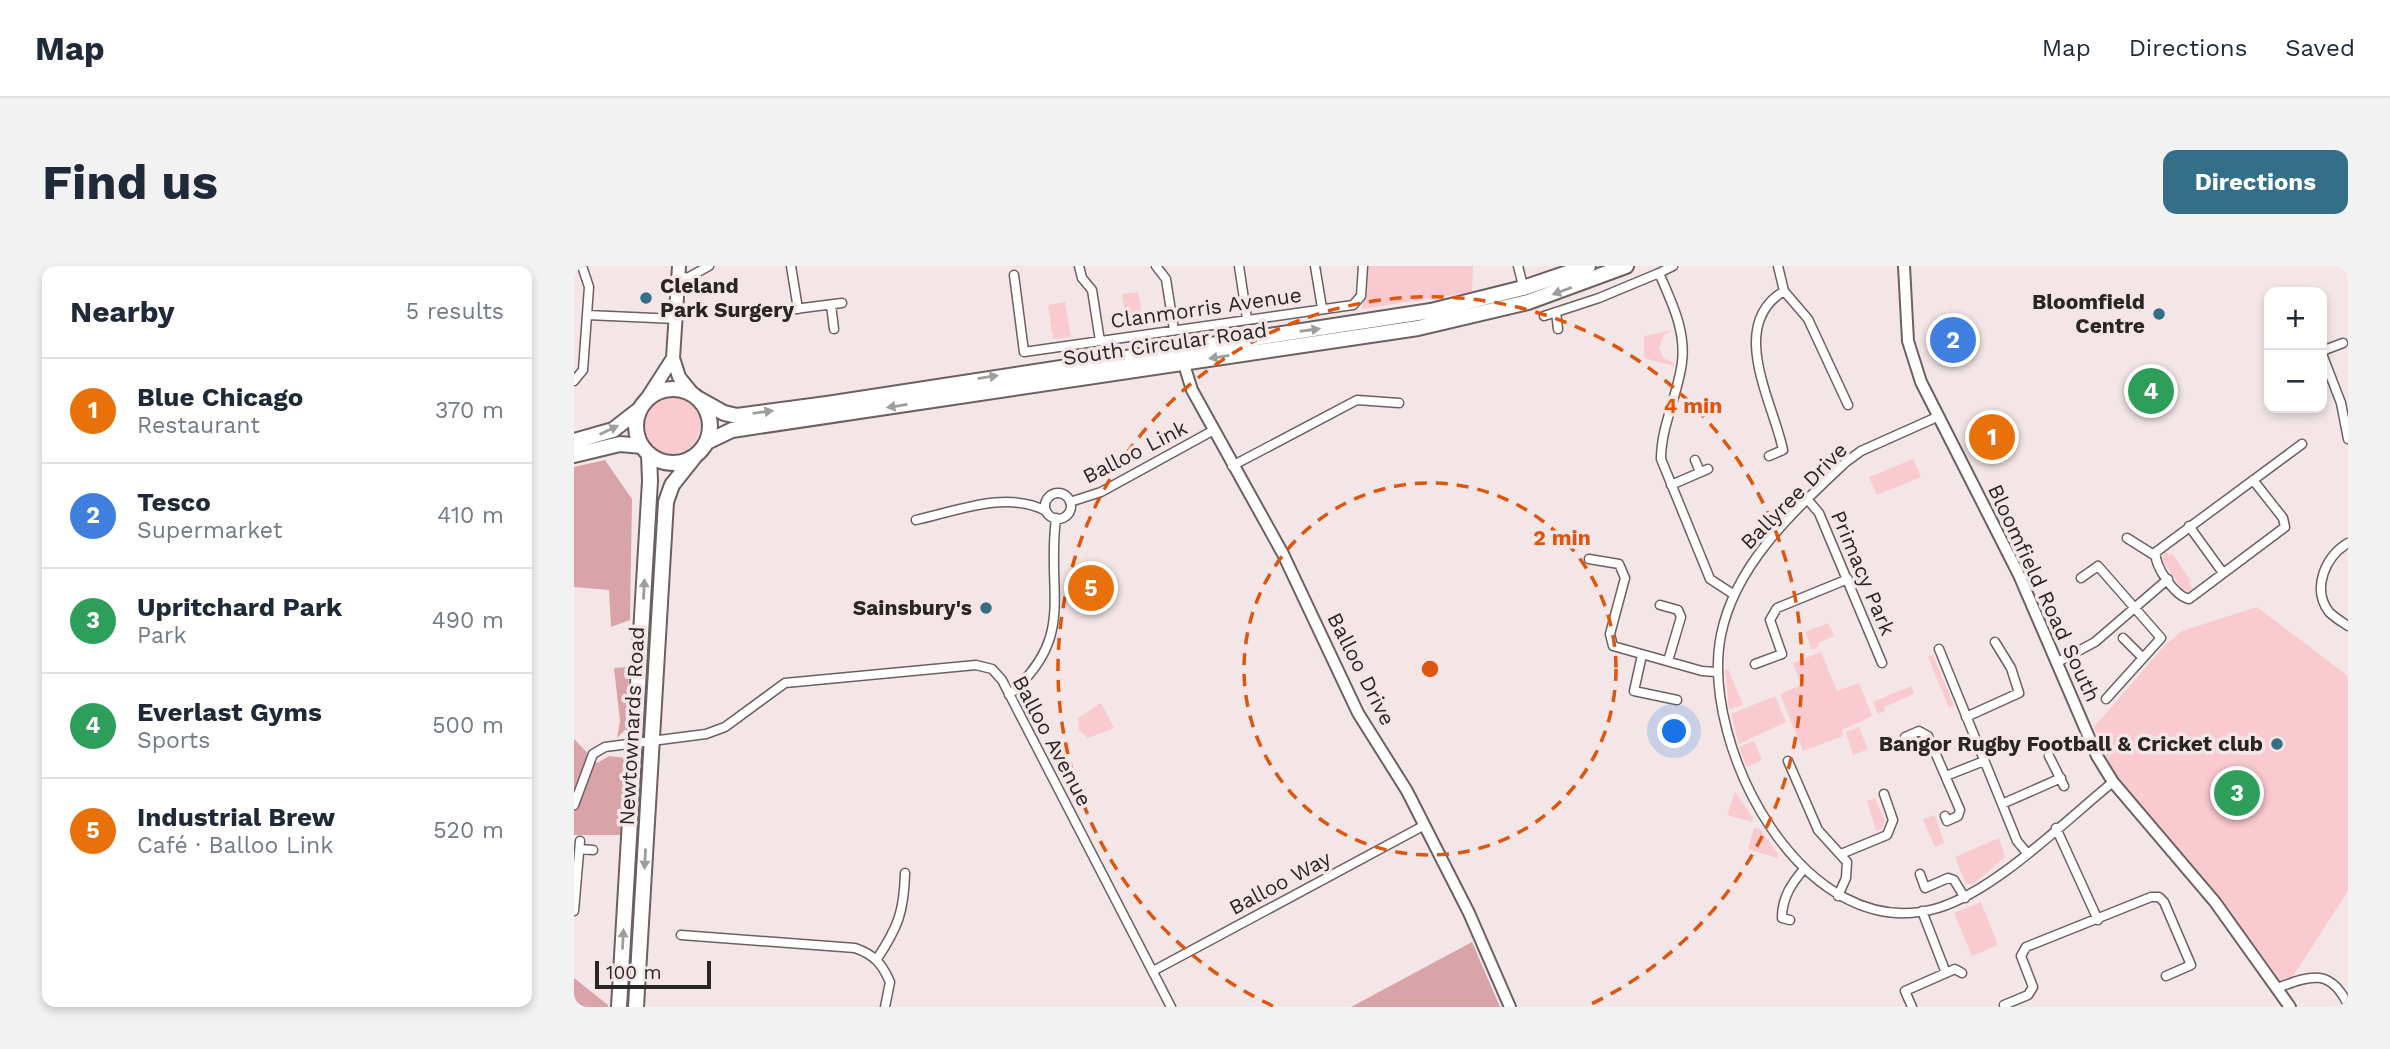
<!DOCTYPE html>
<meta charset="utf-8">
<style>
body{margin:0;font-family:"Work Sans",sans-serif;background:#f2f2f3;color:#1f2937}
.controls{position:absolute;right:21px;top:21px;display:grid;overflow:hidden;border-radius:14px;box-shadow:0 4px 10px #0003}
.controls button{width:63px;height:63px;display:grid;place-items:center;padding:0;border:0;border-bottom:2px solid #e0e1e3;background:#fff;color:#1f2937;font:35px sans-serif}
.scale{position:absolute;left:21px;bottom:18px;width:116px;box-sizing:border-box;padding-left:7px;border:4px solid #2a2525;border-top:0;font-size:19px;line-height:24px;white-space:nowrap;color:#2a2525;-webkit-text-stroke:5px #f4e6e7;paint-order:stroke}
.you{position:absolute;left:1101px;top:466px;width:24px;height:24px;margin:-18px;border:5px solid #fff;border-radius:50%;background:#1a73e8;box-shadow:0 0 0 10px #1a73e833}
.badge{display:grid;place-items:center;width:46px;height:46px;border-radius:50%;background:#346e87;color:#fff;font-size:23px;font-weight:700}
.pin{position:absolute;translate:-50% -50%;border:4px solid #fff;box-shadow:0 2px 7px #0006}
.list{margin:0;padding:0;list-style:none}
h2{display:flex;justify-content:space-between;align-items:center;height:91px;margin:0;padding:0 28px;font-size:30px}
h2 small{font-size:23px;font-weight:400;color:#747a83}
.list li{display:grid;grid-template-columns:46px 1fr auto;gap:21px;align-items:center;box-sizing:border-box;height:105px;padding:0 28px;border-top:2px solid #e0e1e3}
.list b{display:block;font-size:26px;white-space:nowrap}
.list p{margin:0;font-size:23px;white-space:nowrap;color:#747a83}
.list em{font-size:23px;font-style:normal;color:#747a83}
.map{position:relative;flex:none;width:1774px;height:741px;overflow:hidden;border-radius:14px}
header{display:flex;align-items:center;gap:42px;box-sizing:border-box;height:98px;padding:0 35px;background:#fff;border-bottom:2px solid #e0e1e3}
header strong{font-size:33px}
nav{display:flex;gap:38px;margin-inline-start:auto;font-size:24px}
.intro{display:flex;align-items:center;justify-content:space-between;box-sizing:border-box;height:168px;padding:0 42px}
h1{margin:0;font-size:49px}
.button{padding:18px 32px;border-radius:14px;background:#346e87;color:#fff;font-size:24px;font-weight:700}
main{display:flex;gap:42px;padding:0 42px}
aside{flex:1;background:#fff;border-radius:14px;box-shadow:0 4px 10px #0003}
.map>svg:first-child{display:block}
.green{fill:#f9cacf}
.forest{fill:#d8a4aa}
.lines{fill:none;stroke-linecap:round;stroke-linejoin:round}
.street-casing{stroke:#6c6061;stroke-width:11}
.secondary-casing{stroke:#6c6061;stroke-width:14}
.primary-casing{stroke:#6c6061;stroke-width:16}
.highway-casing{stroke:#6c6061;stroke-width:18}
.street{stroke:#fff;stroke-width:8}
.secondary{stroke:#fff;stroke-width:10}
.primary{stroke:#fff;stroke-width:12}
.highway{stroke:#fff;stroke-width:14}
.oneway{fill:#9f9d9d}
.ring{fill:none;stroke:#de560d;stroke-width:3.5;stroke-dasharray:12 9}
.poi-dot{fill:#346e87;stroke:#f4e6e7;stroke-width:2.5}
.labels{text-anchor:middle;stroke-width:7;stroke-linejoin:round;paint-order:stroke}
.poi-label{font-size:21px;font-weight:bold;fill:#2a2525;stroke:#f4e6e7;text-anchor:end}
.street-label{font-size:21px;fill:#2a2525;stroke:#f4e6e7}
.centre{fill:#de560d;stroke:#f4e6e7;stroke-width:3.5}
.ring-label{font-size:21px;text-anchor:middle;font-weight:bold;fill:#de560d;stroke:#f4e6e7;stroke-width:7;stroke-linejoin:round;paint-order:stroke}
</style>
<header>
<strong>Map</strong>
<nav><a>Map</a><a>Directions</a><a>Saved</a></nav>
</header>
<div class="intro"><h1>Find us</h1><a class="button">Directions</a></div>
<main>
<aside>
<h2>Nearby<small>5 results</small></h2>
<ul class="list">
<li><span class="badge" style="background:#e8710a">1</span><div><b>Blue Chicago</b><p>Restaurant</p></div><em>370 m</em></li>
<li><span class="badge" style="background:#3f7fe0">2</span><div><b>Tesco</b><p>Supermarket</p></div><em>410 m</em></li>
<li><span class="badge" style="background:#2e9e5b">3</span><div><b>Upritchard Park</b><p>Park</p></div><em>490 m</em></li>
<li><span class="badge" style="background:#2e9e5b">4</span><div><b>Everlast Gyms</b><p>Sports</p></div><em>500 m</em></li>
<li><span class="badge" style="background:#e8710a">5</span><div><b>Industrial Brew</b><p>Café · Balloo Link</p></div><em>520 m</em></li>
</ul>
</aside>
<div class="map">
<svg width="1774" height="741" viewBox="0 0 1774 741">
<rect width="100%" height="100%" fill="#f4e6e7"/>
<path class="green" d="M793 0H899L898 26 788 43Z
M564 26 570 60 553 62 548 28Z
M491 36 497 71 479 73 474 39Z
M1099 64 1090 69 1085 81 1089 92 1100 97V100L1070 92V70Z
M67 158a30 30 0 1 1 60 0a30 30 0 1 1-60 0Z
M1339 193 1347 211 1303 229 1295 211Z
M1591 284 1595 289 1598 287 1617 315 1615 317 1619 323 1614 326 1607 322 1588 294Z
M1683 341 1774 410V625L1717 713 1707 718 1639 623 1544 518 1520 461 1593 377 1608 365Z
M1254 357 1260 370 1244 377 1245 380 1238 384 1231 366Z
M1247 386 1263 425 1285 417 1298 450 1268 464 1269 470 1229 485 1206 428 1227 419 1219 397Z
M1359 389 1380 440 1375 442 1354 391Z
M1151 403H1154L1169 439 1155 443Z
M1337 420 1340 428 1310 441 1311 445 1304 448 1299 436Z
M1201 430 1212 456 1165 478 1157 448Z
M527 437 540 462 514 472 505 464 504 452Z
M1285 461 1294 483 1279 489 1272 466Z
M1180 475 1188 494 1173 501 1165 481Z
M70 486 57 741H51Z
M1161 526 1179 552 1178 556 1153 549Z
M1301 532 1311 555 1307 564 1302 565 1293 535Z
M1361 549 1370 577 1361 581 1349 553Z
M1180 562 1186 563 1204 588 1203 592 1174 583Z
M1425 572 1431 591 1401 617 1397 619 1391 616 1381 591Z
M1407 636 1424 679 1398 690 1380 647Z"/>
<path class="forest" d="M31 194 58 233 56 354 37 361 35 324 0 321V201Z
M55 401 53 462 43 472 46 455 40 402Z
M0 473 23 497 35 490 52 492 48 569H0Z
M898 676 926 741H777Z
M0 712 34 739V741H0Z"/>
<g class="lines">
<g class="street-casing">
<path id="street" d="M217 0 224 43
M505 0 508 12 518 24 526 75
M582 0 592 13 600 64
M665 0 673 53
M741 0 748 42
M944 0 950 24
M1099 0 1085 7C1097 35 1112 64 1108 96 1104 129 1087 160 1087 193L1136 313 1159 328
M1204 0 1210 25 1234 53 1274 139
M440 9 450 86 779 39 787 30 789 0
M105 12 115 11 135 0
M257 39 260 63
M197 46 268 37
M982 46 984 63
M13 49 103 53
M970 50 1025 32 1085 7
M1748 85 1769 77
M1748 88 1767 137 1774 173
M0 115 9 104 15 21 8 0
M1363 151 1287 185 1272 196C1221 244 1161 298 1147 369 1125 479 1230 682 1364 642 1421 625 1491 555 1539 516
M1195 190 1209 184C1199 136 1153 59 1210 25
M1121 194 1126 206
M658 200 783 134 825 137
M1679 214 1709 252 1711 261 1615 333C1601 330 1579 299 1582 286L1728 178
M1097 219 1134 203
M471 240a13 13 0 1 1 26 0a13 13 0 1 1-26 0Z
M1234 234 1245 247 1308 397
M496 236 527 226 640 164
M342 254C383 245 433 224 472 245
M1615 260 1649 307
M1553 272 1580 289
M1774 277C1752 290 1737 322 1755 346 1760 351 1768 356 1774 360
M1015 293 1045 298 1051 312 1036 368 1039 380 1128 405 1142 406
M1507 312 1524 300 1587 372 1532 433
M1086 339 1104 344 1107 351 1094 395
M1549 372 1568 391
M1365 383 1443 575 1453 587
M1068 389 1060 425 1103 434
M1482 397 1521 376 1594 313
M1181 398 1208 388 1196 354 1203 342 1274 313
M435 429C503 370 472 329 482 252
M1392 451 1445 427 1437 402 1421 376
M1331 471 1345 465 1354 470 1386 544 1384 550 1373 555 1371 550
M1475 490 1490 520
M1214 495 1244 564 1273 596 1272 612 1264 630
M1372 510 1410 495
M1428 538 1487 512
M0 539 19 488 31 481 132 468 151 461 211 417 402 399 418 403 428 414 597 741
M1482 562 1524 654
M6 583 19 584
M1267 588 1313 569 1319 554 1310 528
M1346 608 1351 622 1374 612 1380 614 1391 632
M0 645 6 575
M1348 645 1372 707
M1216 654 1208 652C1208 632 1217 618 1230 603
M107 669 281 682C301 689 308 698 316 716L311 741
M303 693C324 661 330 646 331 607
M579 705 849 560
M1703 722C1736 710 1756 701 1774 739
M1430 739 1454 729 1459 721 1447 690 1452 681 1577 631H1585L1590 636 1617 699 1592 710
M1338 741 1331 725 1381 703 1388 707"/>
</g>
<g class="secondary-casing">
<path id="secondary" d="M1330 0 1334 75 1347 116 1445 309 1523 490 1539 516 1641 636 1716 741
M608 92 618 124 709 288 784 447 833 525 895 647 936 741"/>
</g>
<g class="primary-casing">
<path id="primary" d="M105 0 99 92 105 111 118 127
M72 134 99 92"/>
</g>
<g class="highway-casing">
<path id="highway" d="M62 160a37 37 0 1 1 74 0a37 37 0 1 1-74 0Z
M125 133 150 147 163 150 253 138 857 45 949 22 1014 0
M0 175 39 164 66 143
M133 176 158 164 844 62 954 36 1052 0
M0 189 46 178 68 180
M45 741 76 215 75 188
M62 741 92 236 98 219 121 190"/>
</g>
<use href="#street" class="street"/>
<use href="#secondary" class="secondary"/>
<use href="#primary" class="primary"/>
<use href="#highway" class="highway"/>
</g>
<defs><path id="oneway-solid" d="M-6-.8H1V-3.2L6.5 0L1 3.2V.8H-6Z" transform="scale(1.75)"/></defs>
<g class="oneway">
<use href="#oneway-solid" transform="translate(988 25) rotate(160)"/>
<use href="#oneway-solid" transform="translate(736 64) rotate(-8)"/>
<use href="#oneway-solid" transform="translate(645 91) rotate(171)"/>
<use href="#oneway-solid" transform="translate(414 111) rotate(-9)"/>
<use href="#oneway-solid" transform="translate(323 140) rotate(171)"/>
<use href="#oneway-solid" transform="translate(189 146) rotate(-8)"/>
<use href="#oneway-solid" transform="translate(35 164) rotate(-26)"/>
<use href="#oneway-solid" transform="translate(70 323) rotate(-87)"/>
<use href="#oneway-solid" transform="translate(71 593) rotate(93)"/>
<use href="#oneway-solid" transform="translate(49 673) rotate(-87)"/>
</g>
<g class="ring">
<circle cx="856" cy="403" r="186"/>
<path d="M699 740A372 372 0 1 1 1013 740"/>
</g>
<g class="poi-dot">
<circle cx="72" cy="32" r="7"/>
<circle cx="1585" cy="48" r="7"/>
<circle cx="412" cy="342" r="7"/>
<circle cx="1703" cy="478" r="7"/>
</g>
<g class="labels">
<g class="poi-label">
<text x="86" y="27" text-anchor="start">Cleland<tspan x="86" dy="24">Park Surgery</tspan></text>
<text x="1571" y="43">Bloomfield<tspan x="1571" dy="24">Centre</tspan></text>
<text x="398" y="349">Sainsbury's</text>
<text x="1689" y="485">Bangor Rugby Football &amp; Cricket club</text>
</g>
<g class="street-label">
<text transform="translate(632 42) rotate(-8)" y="7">Clanmorris Avenue</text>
<text transform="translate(591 78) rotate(-8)" y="7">South Circular Road</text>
<text transform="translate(561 186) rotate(-27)" y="7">Balloo Link</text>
<text transform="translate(1220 230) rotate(-45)" y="7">Ballyree Drive</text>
<text transform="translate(1289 307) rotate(67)" y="7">Primacy Park</text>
<text transform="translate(1470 327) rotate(65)" y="7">Bloomfield Road South</text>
<text transform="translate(787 403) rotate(63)" y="7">Balloo Drive</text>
<text transform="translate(58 460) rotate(-87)" y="7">Newtownards Road</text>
<text transform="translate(478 475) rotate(62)" y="7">Balloo Avenue</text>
<text transform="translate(706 617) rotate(-28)" y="7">Balloo Way</text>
</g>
</g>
<circle cx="856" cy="403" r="10" class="centre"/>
<g class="ring-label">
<text x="1119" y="147">4 min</text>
<text x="988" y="279">2 min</text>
</g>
</svg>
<div class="controls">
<button>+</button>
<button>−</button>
</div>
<div class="scale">100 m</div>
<div class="you"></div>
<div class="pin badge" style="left:1418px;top:171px;background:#e8710a">1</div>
<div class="pin badge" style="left:1379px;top:74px;background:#3f7fe0">2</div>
<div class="pin badge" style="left:1663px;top:527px;background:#2e9e5b">3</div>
<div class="pin badge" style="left:1577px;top:125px;background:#2e9e5b">4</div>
<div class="pin badge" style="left:517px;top:322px;background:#e8710a">5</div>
</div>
</main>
